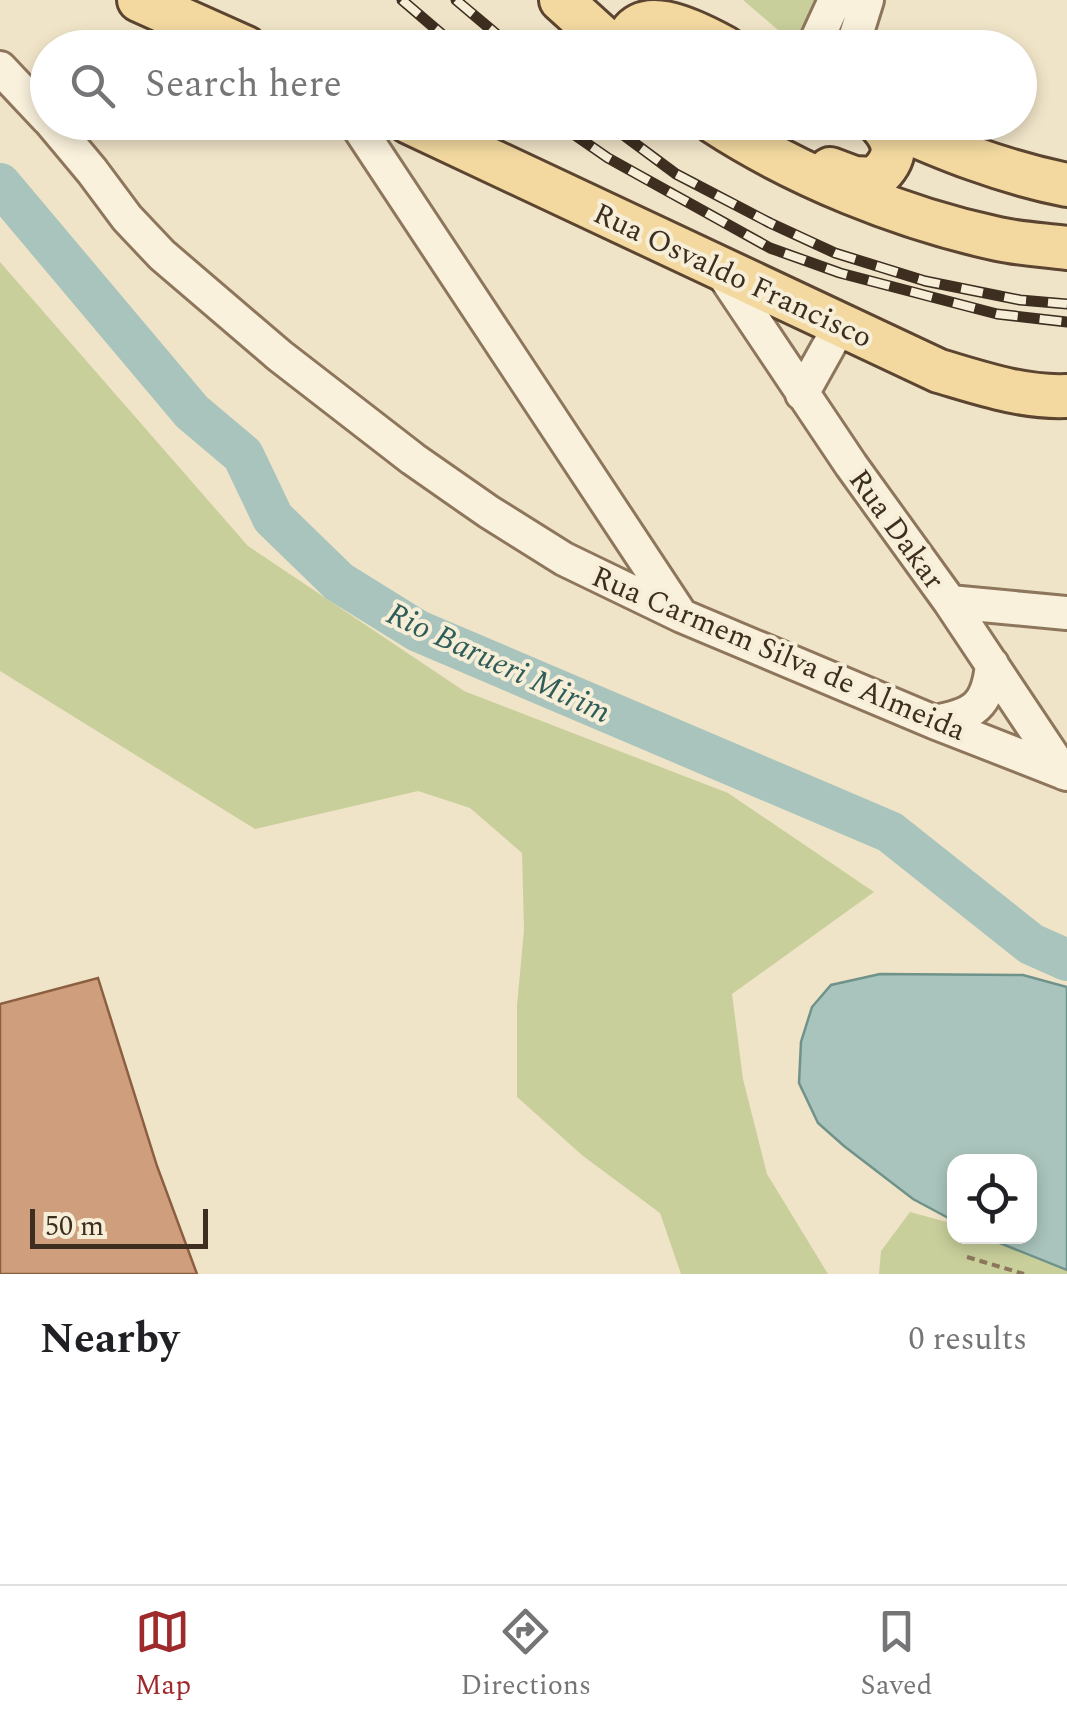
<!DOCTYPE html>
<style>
body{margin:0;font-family:Spectral,serif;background:#f2f2f2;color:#202124}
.controls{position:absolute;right:30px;bottom:30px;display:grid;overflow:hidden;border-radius:20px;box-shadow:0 5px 15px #0003}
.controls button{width:90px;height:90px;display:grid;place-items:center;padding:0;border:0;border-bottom:2px solid #e0e0e0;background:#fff;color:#202124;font:50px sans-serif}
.scale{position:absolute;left:30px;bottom:25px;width:178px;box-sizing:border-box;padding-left:10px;border:5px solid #3d2e20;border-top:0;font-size:28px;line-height:35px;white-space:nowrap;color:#3d2e20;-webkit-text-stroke:8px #f7eed8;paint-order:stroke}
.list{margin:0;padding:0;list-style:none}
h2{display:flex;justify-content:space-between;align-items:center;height:130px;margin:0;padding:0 40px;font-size:42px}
h2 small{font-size:32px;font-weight:400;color:#757577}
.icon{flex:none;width:55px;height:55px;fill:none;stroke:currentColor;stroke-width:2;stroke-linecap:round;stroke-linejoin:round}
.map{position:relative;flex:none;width:1067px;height:1274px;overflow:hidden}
.search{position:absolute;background:#fff;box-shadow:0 5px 15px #0003;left:30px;right:30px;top:30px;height:110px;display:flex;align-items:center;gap:25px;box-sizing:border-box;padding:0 35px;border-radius:55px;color:#757577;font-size:38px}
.sheet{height:310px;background:#fff}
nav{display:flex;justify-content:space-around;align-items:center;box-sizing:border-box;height:140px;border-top:2px solid #e0e0e0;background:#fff;font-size:28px;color:#757577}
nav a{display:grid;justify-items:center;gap:5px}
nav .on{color:#9e2a2b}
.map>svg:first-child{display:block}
.green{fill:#c9cf9b}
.water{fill:#a9c4bc;stroke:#6f938a;stroke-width:2.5}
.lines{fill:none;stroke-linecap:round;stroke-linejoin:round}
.river{stroke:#a9c4bc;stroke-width:42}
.building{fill:#cf9f7d;stroke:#8d5f41;stroke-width:2.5}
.minor-casing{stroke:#8d765c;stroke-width:38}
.major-casing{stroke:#5b4430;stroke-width:48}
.path{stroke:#8d765c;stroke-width:4;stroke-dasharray:8 5;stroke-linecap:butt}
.minor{stroke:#faf1dc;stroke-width:32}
.major{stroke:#f3d9a0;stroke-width:42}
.rail-casing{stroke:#3d2e20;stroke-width:11}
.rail{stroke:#f7eed8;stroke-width:8;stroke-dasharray:22;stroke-linecap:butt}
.labels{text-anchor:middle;stroke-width:8;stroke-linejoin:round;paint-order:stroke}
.street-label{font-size:30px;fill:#3d2e20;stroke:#f7eed8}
.water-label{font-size:32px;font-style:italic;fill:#2f5d5a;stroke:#f7eed8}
</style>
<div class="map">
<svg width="1067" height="1274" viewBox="0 0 1067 1274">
<rect width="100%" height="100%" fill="#f0e4c8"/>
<path class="green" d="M743 0H823L798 47Z
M0 262 248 546 464 691 728 793 874 892 732 994 743 1079 767 1174 828 1274H681L660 1213 583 1156 517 1097V1005L524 930 522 853 470 808 418 791 255 829 0 671Z
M910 1212 954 1224V1236L1000 1237 1067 1254V1274H879L881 1251Z"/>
<path class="water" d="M880 974 1023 975 1067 987V1270L985 1237 1030 1236V1162H954V1221L913 1199 844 1146 818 1123 799 1083 801 1042 812 1007 831 985Z"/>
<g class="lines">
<path class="river" d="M0 184 192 412 243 455 273 518 339 582 418 631 890 832 1031 944 1067 960"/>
</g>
<path class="building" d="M98 978 157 1166 197 1274H0V1004Z"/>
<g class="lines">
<g class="minor-casing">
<path id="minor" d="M813 48 835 0
M852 48 867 0
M0 68 48 119
M51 122 92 171 127 218 162 255 280 356 413 459 489 512 564 559 682 616 934 722 1067 774
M355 122 681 615
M721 271 851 465 950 602 1064 773
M802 394 841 324
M950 602 1067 613
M934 722C974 715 988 706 992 664"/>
</g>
<g class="major-casing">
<path id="major" d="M139 0 246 48
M561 0 614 48
M626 48C633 0 692 30 725 48
M409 122 939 371C980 383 1023 398 1067 396
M714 122C797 176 901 218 998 239 1021 244 1044 245 1067 248
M885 122C945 149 1002 172 1067 185
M830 169 854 178 875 179C897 159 899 144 878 122"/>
</g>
<path class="path" d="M967 1257 1024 1274"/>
<use href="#minor" class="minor"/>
<use href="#major" class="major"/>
<g class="rail-casing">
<path id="rail" d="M402 0 458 48
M456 0 513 48
M556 122 608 158 770 248 840 273 997 314 1067 322
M606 122 676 174 770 223 835 253 925 281 1020 300 1067 304"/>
</g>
<use href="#rail" class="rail"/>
</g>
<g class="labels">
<g class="street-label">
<text transform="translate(733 275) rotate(25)" y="10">Rua Osvaldo Francisco</text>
<text transform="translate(897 529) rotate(54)" y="10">Rua Dakar</text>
<text transform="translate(779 653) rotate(23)" y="10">Rua Carmem Silva de Almeida</text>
</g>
<g class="water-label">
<text transform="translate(499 662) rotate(25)" y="11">Rio Barueri Mirim</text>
</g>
</g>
</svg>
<div class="controls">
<button><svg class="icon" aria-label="locate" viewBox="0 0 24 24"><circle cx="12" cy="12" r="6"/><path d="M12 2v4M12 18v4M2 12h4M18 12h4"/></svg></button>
</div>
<div class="scale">50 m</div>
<div class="search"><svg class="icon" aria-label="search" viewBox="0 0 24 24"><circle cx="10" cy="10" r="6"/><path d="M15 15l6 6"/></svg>Search here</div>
</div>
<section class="sheet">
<h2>Nearby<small>0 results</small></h2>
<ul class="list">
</ul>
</section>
<nav>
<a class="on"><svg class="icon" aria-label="map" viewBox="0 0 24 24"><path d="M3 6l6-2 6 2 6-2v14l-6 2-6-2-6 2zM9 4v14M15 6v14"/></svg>Map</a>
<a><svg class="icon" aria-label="directions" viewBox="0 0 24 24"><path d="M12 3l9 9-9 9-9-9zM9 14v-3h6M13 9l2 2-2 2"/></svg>Directions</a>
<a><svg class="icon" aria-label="saved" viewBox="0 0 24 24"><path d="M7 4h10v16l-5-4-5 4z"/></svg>Saved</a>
</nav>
